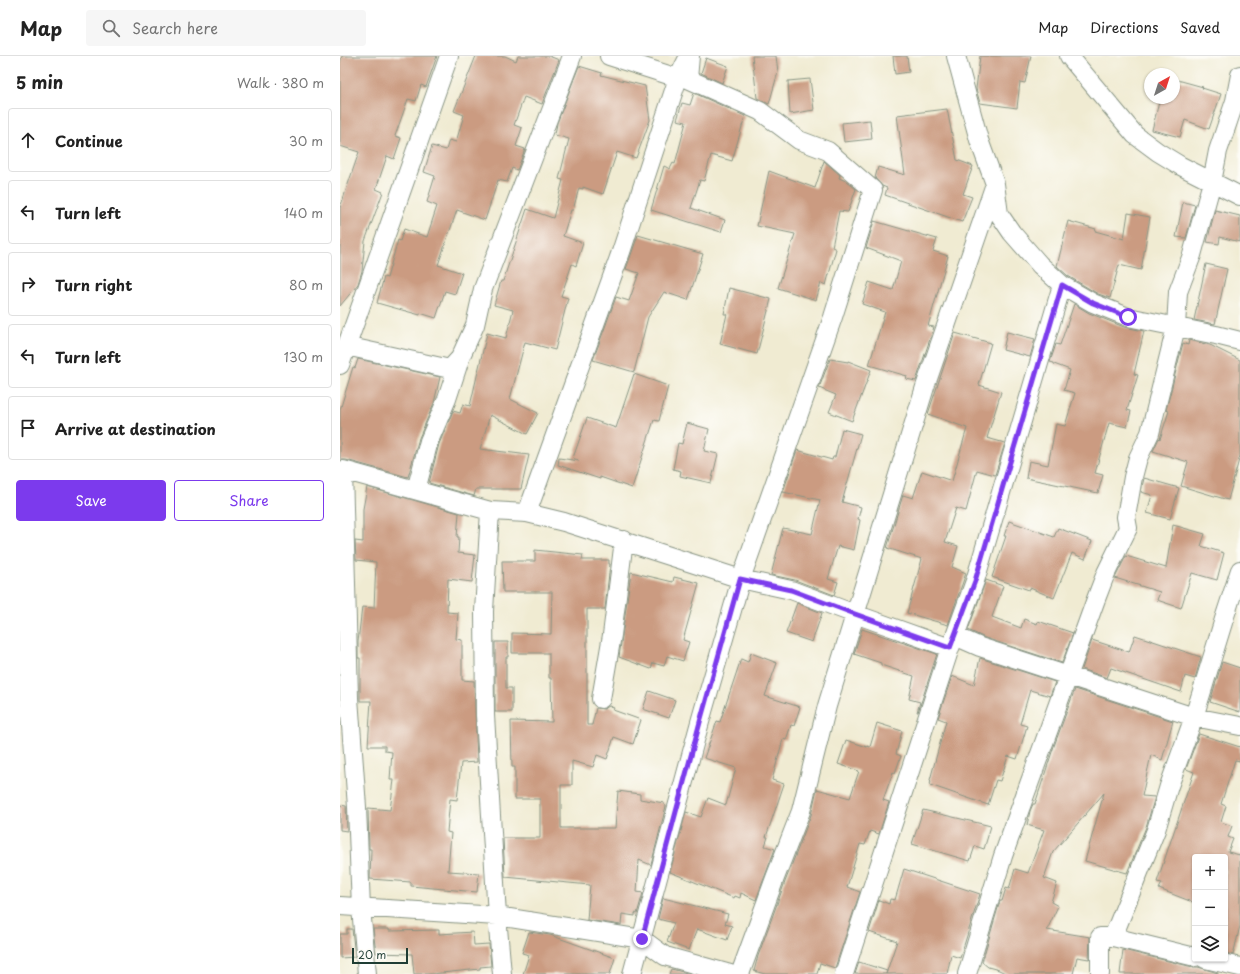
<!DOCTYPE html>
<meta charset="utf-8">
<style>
body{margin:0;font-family:"Playpen Sans",sans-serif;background:#f6f6f6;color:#222}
.controls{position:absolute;right:12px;bottom:12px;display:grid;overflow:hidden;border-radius:4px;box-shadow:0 1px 3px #0004}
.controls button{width:36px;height:36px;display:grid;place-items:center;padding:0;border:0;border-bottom:1px solid #e0e0e0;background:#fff;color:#222;font:20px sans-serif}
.compass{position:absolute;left:804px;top:12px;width:36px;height:36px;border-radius:50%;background:#fff;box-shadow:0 1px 3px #0004;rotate:39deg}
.scale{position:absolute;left:12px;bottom:10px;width:56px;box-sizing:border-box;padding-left:4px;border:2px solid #1f3d34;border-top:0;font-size:11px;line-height:14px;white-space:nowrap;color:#1f3d34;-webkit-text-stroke:3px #fdfcf7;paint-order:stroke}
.stop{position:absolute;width:12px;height:12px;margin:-9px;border:3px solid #7c3aed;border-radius:50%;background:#fff}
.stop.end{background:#7c3aed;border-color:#fff;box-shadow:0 1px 4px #0008}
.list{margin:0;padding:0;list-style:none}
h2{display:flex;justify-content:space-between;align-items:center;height:52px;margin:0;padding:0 16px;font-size:17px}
h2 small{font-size:13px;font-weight:400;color:#767676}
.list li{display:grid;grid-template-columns:26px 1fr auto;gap:12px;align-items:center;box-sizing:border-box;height:64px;margin:0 8px 8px;padding:0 8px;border:1px solid #e0e0e0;border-radius:4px}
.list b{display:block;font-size:15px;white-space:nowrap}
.list em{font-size:13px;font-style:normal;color:#767676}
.actions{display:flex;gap:8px;padding:12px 16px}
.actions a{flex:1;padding:9px 0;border:1px solid #7c3aed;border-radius:4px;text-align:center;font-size:14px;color:#7c3aed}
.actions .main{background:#7c3aed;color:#fff}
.icon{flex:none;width:22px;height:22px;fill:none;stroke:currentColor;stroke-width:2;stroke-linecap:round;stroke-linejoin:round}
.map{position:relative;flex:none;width:900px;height:918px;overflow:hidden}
header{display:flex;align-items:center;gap:24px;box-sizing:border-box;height:56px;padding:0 20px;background:#fff;border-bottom:1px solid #e0e0e0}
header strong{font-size:19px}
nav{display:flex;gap:22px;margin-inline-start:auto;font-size:14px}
.search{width:280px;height:36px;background:#f6f6f6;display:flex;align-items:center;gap:10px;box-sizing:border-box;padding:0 14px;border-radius:4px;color:#767676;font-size:15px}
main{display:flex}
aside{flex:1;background:#fff}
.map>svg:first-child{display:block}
.building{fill:#cb9b81}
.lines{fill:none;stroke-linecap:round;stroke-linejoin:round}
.street-casing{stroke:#889483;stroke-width:20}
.street{stroke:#fff;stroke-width:18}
.route{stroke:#7c3aed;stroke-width:5}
</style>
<header>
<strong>Map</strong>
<div class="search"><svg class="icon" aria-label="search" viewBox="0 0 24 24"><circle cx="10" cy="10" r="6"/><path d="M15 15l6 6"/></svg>Search here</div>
<nav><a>Map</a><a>Directions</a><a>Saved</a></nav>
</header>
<main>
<aside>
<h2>5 min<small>Walk · 380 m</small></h2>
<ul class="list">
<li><svg class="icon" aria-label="ahead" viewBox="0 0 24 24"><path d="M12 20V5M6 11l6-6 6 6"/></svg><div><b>Continue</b></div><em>30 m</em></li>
<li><svg class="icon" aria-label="left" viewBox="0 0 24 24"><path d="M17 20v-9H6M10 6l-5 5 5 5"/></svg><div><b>Turn left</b></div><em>140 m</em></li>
<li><svg class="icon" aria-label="right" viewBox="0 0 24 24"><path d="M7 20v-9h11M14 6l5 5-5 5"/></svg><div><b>Turn right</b></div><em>80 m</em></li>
<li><svg class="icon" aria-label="left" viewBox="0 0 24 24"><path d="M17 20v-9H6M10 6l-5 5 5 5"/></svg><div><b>Turn left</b></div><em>130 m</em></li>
<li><svg class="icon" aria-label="arrive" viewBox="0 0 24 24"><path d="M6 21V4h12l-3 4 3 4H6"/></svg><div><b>Arrive at destination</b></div></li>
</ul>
<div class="actions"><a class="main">Save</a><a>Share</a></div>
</aside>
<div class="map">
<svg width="900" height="918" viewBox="0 0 900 918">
<rect width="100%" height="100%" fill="#fdfcf7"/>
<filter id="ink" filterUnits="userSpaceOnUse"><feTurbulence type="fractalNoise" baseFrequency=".025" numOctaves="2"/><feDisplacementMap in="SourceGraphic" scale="8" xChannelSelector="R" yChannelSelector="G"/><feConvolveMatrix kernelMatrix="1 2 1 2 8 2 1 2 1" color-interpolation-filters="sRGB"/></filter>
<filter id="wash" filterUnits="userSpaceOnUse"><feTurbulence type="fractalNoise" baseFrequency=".012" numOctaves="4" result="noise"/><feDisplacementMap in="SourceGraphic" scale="16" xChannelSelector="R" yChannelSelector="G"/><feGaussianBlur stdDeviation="0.9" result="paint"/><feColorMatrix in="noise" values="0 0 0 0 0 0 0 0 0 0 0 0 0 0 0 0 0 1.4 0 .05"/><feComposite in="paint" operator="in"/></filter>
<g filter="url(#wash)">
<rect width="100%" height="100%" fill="#f0ebd2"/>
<g id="blocks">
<path class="building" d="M2 0H97L86 31 81 29 76 45 68 43 55 80 61 82 54 103 47 100 36 133 43 136 25 185 22 215 18 228 0 250V152L19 96 0 90V7Z
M136 0H165L176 5 178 0H209L219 4 202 48 184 41 174 69 182 72 176 90 185 93 178 112 177 114 172 112 167 126 158 124 145 164 117 154 98 209 122 217 115 238 105 235 96 262 80 257V259L37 247 44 221 47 222 58 184 60 185 64 173 87 181 97 150 87 146 95 120 84 116 92 90 106 94 109 84 116 86 124 59 114 55Z
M412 0H436L438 16 429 48 417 42Z
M553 0H567L569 16 555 18Z
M640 0H691L685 27 680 26 677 52 640 47 636 33Z
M366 2 388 10 382 27 361 17Z
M239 10 262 17 261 19 305 30 310 64 296 102 277 96 263 138 243 131V133L239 132 233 154H231L223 180 243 187 236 210 232 208 221 240 228 242 215 294 185 286 170 343 198 357 187 378 150 359 140 393 189 399 181 433H136L134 440 89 427 99 388 113 355 120 357 123 348 130 350 147 277 166 282 173 254 154 249 161 225H163L187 153 213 162 223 124 219 123 229 83 215 79 217 67Z
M470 23 474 54 450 58 448 25Z
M834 23 863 31 862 32 881 38 869 73 845 64 840 81 812 74 820 42H834Z
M354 37 405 60 392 105 371 99 364 125 360 124 351 152 385 164 381 176 311 154 324 110 330 113 333 107 335 108 346 66 337 64 342 47 350 49Z
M607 53 617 104 633 110 623 138 632 141 622 166 545 139 547 132 542 130 535 122 538 111 565 119 557 59Z
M530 64 532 83 504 86 502 67Z
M484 105 500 119 499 122 506 125 516 133 508 156 499 155 492 191 496 193 486 229 481 227 476 244 438 232 455 178 417 170 429 115 475 132Z
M843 146 855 149 846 182 836 181Z
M875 154 900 160V186L880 181 879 188 867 186Z
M788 157 810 161 801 214 779 209 770 242 758 238 728 220 717 210 728 165 756 173 755 175 784 183Z
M534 165 597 183 593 195 608 200 588 270 594 271 576 325 566 323 567 320 529 309 545 256 522 248 529 226 553 234 561 205 526 192Z
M298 179 363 198 348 244 324 236 308 261 294 316 253 304 276 241 289 245 299 217 286 213Z
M866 208 887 213 875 268 854 264Z
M389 232 431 243 417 298 380 288 387 258H384Z
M734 248 749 257 784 271 804 275 794 318 798 319 787 354 791 355 787 371 769 367 755 417 763 419 758 437 686 422 689 405 708 409 716 368 725 370 735 337 724 334 730 314 714 308V307L710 306 716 288 720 289Z
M667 276 695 283 690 301 663 294Z
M615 277 651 287 639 329 661 336 647 382 665 387 655 419 637 414 626 455 616 452 605 486 618 490 612 511 626 517 608 569 567 557 582 503 547 492 563 439 573 442 582 415 612 425 627 372 588 358Z
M849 284 870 289 900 304V400L888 444 841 430 848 406 813 395 819 382 820 383 829 355 826 354 843 287 848 289Z
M18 303 100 321 94 347 79 382 68 421 6 404H0V354L13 311 15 312Z
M490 303 508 306V305L531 314 512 365 489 356 496 339 479 332Z
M294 318 328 330 319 365 314 364 292 432 260 421V423L218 409 219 402 239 405 233 402 247 362 276 372Z
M347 367 369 373 364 395 378 398 371 427 340 420 341 415 333 413 338 387 342 388Z
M502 373 521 378 502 446 521 451 518 463 520 464 514 494 498 490 488 523 498 526 494 539 455 524 431 519 443 472 472 478 480 444 443 436 457 394 492 404 493 401H495Z
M804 422 839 432 830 463 807 457 812 439 801 436Z
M27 431 119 457 117 481H119L118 497 135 499 132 526 108 523 107 556 118 557 116 583 122 584V624L134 625 137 706 121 707 117 744 110 743 107 776 111 777 108 815 139 817 137 836 71 830V826L30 823 31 793H29L28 752 50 754 54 724H50L52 696 45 695V690H28L31 645H20V602H18V586L22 551 34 552 36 506 16 504 15 485 23 486V453Z
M669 465 714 481 718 472 752 485 745 503 732 497 714 542 690 532 689 534 652 521 666 480H664Z
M833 469 865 478 861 490 884 497 877 524 852 517 841 552 817 544 820 536 775 522 786 500 826 512Z
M195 494 243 499 242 504H269V508H270L265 553H247V669H252L256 652 264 653 269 650 274 652 273 654 301 664 293 688 274 681 267 703 257 699 253 711 232 705V729H221V772H275L278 735 300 738V743L324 747V749L326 750 311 809 299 804 297 836 303 837 297 858 295 857V860L282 858 281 869 247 864 250 829 165 821 163 782H200V743H175V711H172L171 665 212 666 211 622H209V597H172V577L211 578 212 536H163L162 505H195Z
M291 516 333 526 334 521 359 527 343 584 349 586 343 605 327 600 324 610 313 607 311 613 279 601Z
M646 524 663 530 652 561 681 572 684 563 697 568 698 565 733 577 722 607 645 582 628 574Z
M457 547 482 557 472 586 446 577Z
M522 573 597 598 578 656H577L580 646 569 643 574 620 541 609V607L514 598Z
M795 579 861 601 855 623 845 620 841 636 771 612 767 622 742 613 752 584 789 596Z
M155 586H168V601H166V632H172V656H155Z
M411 597 437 607 425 640 460 651 454 670 451 669 446 684 443 683 432 724 444 728 426 781H428L425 790 435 793 416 844 401 837 400 842 395 840 394 842 330 816 346 756 361 761 368 742 386 749 396 712 364 702 377 665 380 666 401 603 408 606Z
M640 602 715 626 710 640 690 634 680 668 687 670 677 703 668 700 660 725 656 724 648 749 590 729 591 725 590 724 606 665 598 662 612 620 634 629Z
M882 606 900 612V656L870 646Z
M735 633 833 665 822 704 811 699 802 740 815 741 806 771 787 817 745 805 764 737 713 796 704 822 717 827 711 846 718 850 707 874 750 881 749 903 737 901 733 918H667L659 914 648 911 642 906 660 845H662L666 832 669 833 675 813 688 817 704 774 687 769 690 755 693 748H695L714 690Z
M309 635 335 644 329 662 303 653Z
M537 667 562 675 556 698 561 700 555 717 553 716 543 744 549 746 539 778 530 775 525 789 520 788 507 831 520 836 495 912 480 907 477 918H425L414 915 418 900 445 826 471 759 477 733 510 742 519 715 498 708 506 684 527 691V690L530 691Z
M859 678 900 691V705L895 704 881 748 886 750 881 766 892 770 888 781 893 783 888 796 900 799V870L893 899 885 897V801H855V847L819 833 822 827 817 826 854 716 846 713Z
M0 749 6 750 7 775 0 774Z
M583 754 651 770 644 793 635 790 630 805 572 788Z
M564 813 640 838 620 902 611 899 607 918H546L557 885 529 876 539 844 549 848 550 843 555 844Z
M323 842 388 858 385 868 392 870 387 884 357 873 349 894 327 886 334 867 318 863Z
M7 873H12L15 901 0 902V878H7Z
M33 873H49V875L99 874V878L133 876 134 889 149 888 151 910 140 911V913L92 918H74L72 898 36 897Z
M189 876 210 879 275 902 270 918H183L189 899 182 897Z
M783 894 853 911H858L878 917V918H780Z
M519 906 547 915 546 918H515Z
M331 913 351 918H329Z"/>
</g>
</g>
<g filter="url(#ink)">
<use href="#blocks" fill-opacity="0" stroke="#889483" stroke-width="1"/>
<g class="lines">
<g class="street-casing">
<path id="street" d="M269 0 338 22
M616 0 639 84 655 128 659 158 672 177 700 209 722 229 753 247 788 261 876 279 900 285
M729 0 795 79 818 96 841 110 900 140
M6 290 110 313 120 302 135 269 143 233 232 0
M0 309 109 0
M76 434 89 385 107 343 120 303
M150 455 144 555 145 659 157 860 162 918
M187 457 281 196 338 22 347 4
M615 580 635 525 722 229
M261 643 272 579 284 484
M0 850 157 860 302 883 325 900 390 918
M773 881 855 901
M865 903 900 911
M27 918 21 852 17 751 9 642 3 414 150 455 187 457 224 466 401 523 451 534 515 558 610 592 615 580 640 591 854 661 900 670
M292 918 360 666 401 523 493 261 533 134 488 95 459 84 420 55 348 23 350 0
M400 918 435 822 461 755 487 650 585 331 655 128
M504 918 610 592
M627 918 663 800 756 543 766 517 788 472 786 461 793 421 798 402 810 377 836 271 838 236 852 199 872 126 878 95 895 45 900 19
M760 918V881H773L816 774 829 730 854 661 885 560 900 514"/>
</g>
<use href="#street" class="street"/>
</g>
</g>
<g class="lines" filter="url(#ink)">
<path class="route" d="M302 883 360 666 400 523 451 534 515 558 610 592 635 525 722 229 753 247 788 261"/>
</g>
</svg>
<div class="controls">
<button>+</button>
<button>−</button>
<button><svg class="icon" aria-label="layers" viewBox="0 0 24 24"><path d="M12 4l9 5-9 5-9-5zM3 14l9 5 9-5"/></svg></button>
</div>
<svg class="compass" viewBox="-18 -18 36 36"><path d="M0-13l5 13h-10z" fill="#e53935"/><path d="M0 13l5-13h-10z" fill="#767676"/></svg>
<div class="scale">20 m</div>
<div class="stop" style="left:788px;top:261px"></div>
<div class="stop end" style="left:302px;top:883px"></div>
</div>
</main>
